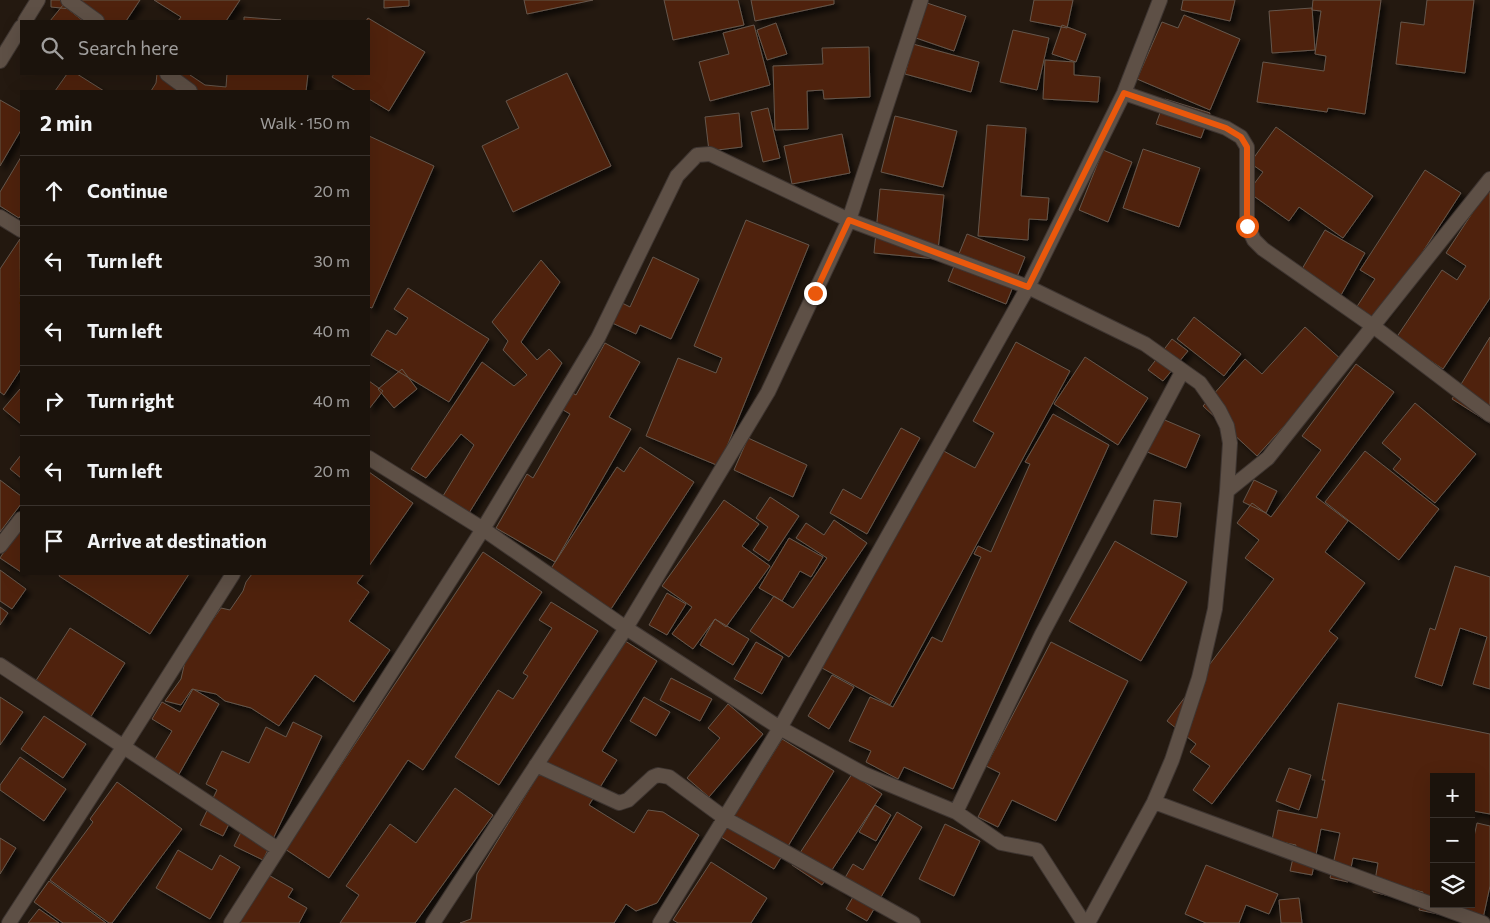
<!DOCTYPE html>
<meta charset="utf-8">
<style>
body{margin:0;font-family:Commissioner,sans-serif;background:#241c15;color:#f1f3f6}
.controls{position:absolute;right:15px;bottom:15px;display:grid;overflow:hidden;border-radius:0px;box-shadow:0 5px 20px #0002}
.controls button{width:45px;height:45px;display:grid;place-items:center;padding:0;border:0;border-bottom:1px solid #39322d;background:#1b130c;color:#f1f3f6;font:25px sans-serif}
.stop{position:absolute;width:15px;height:15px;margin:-11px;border:4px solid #ea580c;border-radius:50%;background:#fff}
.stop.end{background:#ea580c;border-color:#fff;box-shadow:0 1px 5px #0008}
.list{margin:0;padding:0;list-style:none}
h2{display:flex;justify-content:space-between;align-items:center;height:65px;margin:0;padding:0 20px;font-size:21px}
h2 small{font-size:16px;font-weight:400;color:#a09e9d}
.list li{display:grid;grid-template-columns:32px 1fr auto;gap:15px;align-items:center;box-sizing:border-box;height:70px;padding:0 20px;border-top:1px solid #39322d}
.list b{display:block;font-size:19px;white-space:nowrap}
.list em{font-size:16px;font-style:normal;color:#a09e9d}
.icon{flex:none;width:28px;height:28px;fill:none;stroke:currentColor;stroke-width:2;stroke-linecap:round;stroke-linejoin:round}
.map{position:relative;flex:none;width:1490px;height:923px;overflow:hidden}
.search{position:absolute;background:#1b130c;box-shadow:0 5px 20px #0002;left:20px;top:20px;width:350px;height:55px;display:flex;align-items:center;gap:12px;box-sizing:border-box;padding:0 18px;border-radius:0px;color:#a09e9d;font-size:19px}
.panel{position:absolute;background:#1b130c;box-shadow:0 5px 20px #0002;left:20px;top:90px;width:350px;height:485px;border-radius:0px}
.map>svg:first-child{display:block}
.building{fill:#4f2307;stroke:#65564d;filter:url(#shadow)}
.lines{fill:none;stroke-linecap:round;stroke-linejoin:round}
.minor-casing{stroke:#3e3531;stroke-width:16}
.minor{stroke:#5e5046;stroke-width:14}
.route{stroke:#ea580c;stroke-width:6}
</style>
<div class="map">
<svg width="1490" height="923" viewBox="0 0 1490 923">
<defs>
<filter id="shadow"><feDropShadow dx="4.5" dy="4.5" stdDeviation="2.5" flood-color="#0009"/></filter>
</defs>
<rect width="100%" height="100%" fill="#241910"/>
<path class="building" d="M51 0H140L126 21H90L71 9 51 7Z
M154 0H240L226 21H178L181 17Z
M384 0H409V6L384 8Z
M524 0H593L527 14Z
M664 0H738L744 25 673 40Z
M751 0H834V4L755 21Z
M1034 0H1073L1067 28 1030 21Z
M1183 0H1235L1230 21 1181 10Z
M1313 0H1381L1365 114 1328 108 1327 112 1257 102 1263 62 1324 71 1326 56 1315 54 1321 11 1312 10Z
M1427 0H1474L1465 73 1396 64 1401 22 1424 25Z
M927 3 966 16 954 51 916 38Z
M63 5 83 21H50Z
M1312 8 1315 50 1272 53 1269 11Z
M1184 15 1240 39 1210 110 1137 79 1162 22 1178 28Z
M244 17 281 20 244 21Z
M368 18 425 52 389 111 369 99V91H356L332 77 334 74H369V21H366Z
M776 23 787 54 767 60 757 30Z
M754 25 770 85 710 101 699 62 729 54 723 33Z
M1062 25 1086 34 1076 62 1052 54Z
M1013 30 1049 38 1037 90 1000 82Z
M913 44 979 62 971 92 905 74Z
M869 47 870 97 824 99 823 90 807 91 808 129 775 130 773 66 823 64 822 48Z
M1045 60 1074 62V75L1100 77 1098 102 1043 99Z
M567 73 611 166 513 212 482 146 519 128 506 101Z
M67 74H77L104 91H55Z
M157 74H191L190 75 205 85 226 87 227 74H308L306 91H151L156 83Z
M1165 99 1210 113 1201 138 1156 124Z
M0 100 21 112V130L0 166Z
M768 108 780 158 763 162 751 112Z
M739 113 742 147 709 151 705 117Z
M895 116 957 131 943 187 881 172Z
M987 125 1026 128 1021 196 1049 198 1047 220 1029 219 1028 240 978 236Z
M1276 127 1373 196 1343 238 1299 207 1289 221 1248 192 1263 172 1250 163Z
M842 134 850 173 792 184 784 146Z
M369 136 434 166 372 308 369 307Z
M1143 149 1200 168 1179 227 1123 208Z
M1103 150 1132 162 1108 222 1079 210Z
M21 157V215L19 218 0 206V192Z
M1425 170 1461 193 1375 325 1354 311 1375 279 1360 270Z
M1490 186V298L1443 369 1396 338 1442 270 1457 280 1466 266 1446 253Z
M880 189 944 195 937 259 874 253Z
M746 220 809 245 719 466 646 436 678 358 716 373 722 358 694 346Z
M1325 230 1365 253 1337 302 1309 286 1314 277 1302 269Z
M967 234 1025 257 1006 304 948 281Z
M20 239 21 369 4 395 0 392V269Z
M653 257 699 279 671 339 640 325 636 334 608 321 618 301 630 307Z
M541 260 560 282 521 342 537 360 549 349 562 363 469 513 443 496 474 445 461 434 426 478 411 469 482 362 514 386 527 375 503 350 508 341 492 322Z
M408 288 489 339 449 402 371 355 387 330 396 335 408 318 394 309Z
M1194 317 1241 354 1224 376 1177 339Z
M1305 327 1343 361 1257 456 1203 406 1245 359 1262 374Z
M1490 337V423L1452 399Z
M1172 339 1188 351 1163 381 1148 370Z
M1016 342 1070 371 890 705 822 668 940 449 975 468 994 433 973 421Z
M605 343 640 362 609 417 631 429 555 562 496 528 527 474 533 478 570 414 558 407 567 390 576 395Z
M1085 357 1148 398 1118 445 1054 404Z
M1356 364 1394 392 1316 497 1348 521 1325 552 1365 583 1329 631 1338 638 1212 804 1193 790 1210 766 1190 752 1196 744 1167 721 1274 579 1245 558 1259 540 1237 523 1252 503 1271 517 1321 450 1302 436Z
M402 369 417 389 394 408 378 389Z
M369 381 383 391 369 409Z
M20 389H21V424L3 409Z
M1415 403 1476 454 1435 503 1393 469 1401 459 1382 443Z
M1053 414 1109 445 953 789 904 767 898 779 866 762 871 751 849 741 870 697 893 707 932 637 942 642 981 557 974 554 978 546 991 552 1030 464 1025 462Z
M1160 418 1200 435 1186 468 1145 451Z
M901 428 920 438 867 534 830 513 843 489 861 499Z
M748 438 807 465 793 497 734 470Z
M640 447 694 482 611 609 550 570 617 467 624 472Z
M1365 451 1439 509 1399 560 1325 502Z
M21 455V478L10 469Z
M369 472 413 503 369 566Z
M0 480 21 496V504L0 532Z
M1254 480 1277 491 1266 513 1243 502Z
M770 497 799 516 769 561 753 550 768 527 756 518Z
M724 500 759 524 742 546 770 566 726 627 715 619 693 649 672 634 692 607 662 586Z
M1154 500 1181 503 1177 537 1151 534Z
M834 520 867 543 789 657 750 631 774 596 793 608 827 558 796 538 806 523 824 535Z
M21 525V572L0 558Z
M789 538 823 557 811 577 800 571 782 601 759 588Z
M1115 541 1187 582 1141 661 1069 621Z
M483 552 542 592 423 770 408 760 329 878 285 849Z
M1455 566 1490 577V689L1473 684 1487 637 1460 628 1442 686 1415 677 1430 628 1435 630Z
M0 570 26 589 12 609 0 601Z
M60 574H189L150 634 59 576Z
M252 574H364L357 583 369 592 349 621 390 650 354 702 315 675 279 726 251 708 225 701 216 694 192 689 181 705 165 701 181 679 186 657 221 608 230 610 243 591 246 582Z
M667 593 686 604 667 635 649 625Z
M551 602 598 631 499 785 455 757 498 690 513 699 528 676 523 673 552 628 539 620Z
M0 607 8 613 0 625Z
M715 619 749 639 733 665 700 645Z
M70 628 125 663 90 718 35 682Z
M622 639 657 661 602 751 617 760 589 805 634 833 648 810 663 812 699 835 657 903 636 911 626 904 614 923H460L471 919 477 874Z
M756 642 783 657 762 694 734 679Z
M1051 642 1128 681 1056 821 1012 800 998 827 978 817 1000 773 986 766Z
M832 675 854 687 829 729 808 716Z
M671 678 712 699 700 721 660 700Z
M193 689 219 704 174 783 149 769 172 731 152 719 162 702 180 712Z
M0 697 23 712 0 745Z
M644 697 670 712 656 736 630 721Z
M1338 703 1490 734V814L1473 811 1471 819V777H1434V904H1471V850L1477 823 1490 826V886L1482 923 1419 910 1423 892 1414 890 1412 901 1373 892 1378 863 1353 858 1348 882 1330 878 1340 833 1321 829 1312 875 1290 871 1296 845 1272 840 1278 810 1317 818 1325 780H1322Z
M728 704 763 734 709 797 687 778 720 738 708 728Z
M44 716 86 744 63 778 21 749Z
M293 722 322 736 263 860 234 846 245 824 232 818 223 836 200 825 217 790 206 784 222 751 249 763 266 727 286 737Z
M782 739 834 771 774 869 721 837Z
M20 757 66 789 44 821 0 790V785Z
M1289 768 1311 775 1299 810 1276 801Z
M852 774 882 794 822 885 792 865Z
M117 782 182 829 112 923H109L50 880 93 822 90 819Z
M455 788 493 815 415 923H340L359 895 346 886 390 824 416 843Z
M875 805 891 815 876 841 859 832Z
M897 812 922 827 867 921 846 909 853 897 839 888 853 864 863 870Z
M945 824 980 841 954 896 919 879Z
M0 838 16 848 0 874Z
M178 850 212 870 220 855 240 867 210 919 156 888Z
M711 862 767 898 751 923H678L673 920Z
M1206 865 1278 894 1269 914 1246 905 1239 923H1206L1185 914Z
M265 873 293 889 288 897 307 908 299 923H236Z
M49 881 106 923H63L34 902Z
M1299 898 1302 923H1281L1279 900Z
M39 909 59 923H28Z"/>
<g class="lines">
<g class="minor-casing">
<path id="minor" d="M68 0 97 21
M25 21 38 0
M0 61 21 27
M167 74 190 91
M1124 93 1226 128 1241 137 1247 147V225L1254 240 1263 249 1373 326 1490 415
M0 217 21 230
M369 458 483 529 626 628 780 728 864 774 956 812 1001 843 1037 850 1084 923
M1227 491 1268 458 1490 179
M0 546 21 519
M0 665 278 849
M536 765 619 803 628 800 653 777 658 775 669 777 726 819 913 923
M1154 802 1483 923
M956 812 1042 634 1182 372
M9 923 124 746 233 574
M231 923 483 529 598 338 677 176 697 155 710 154 849 220 1028 287 1145 344 1200 383 1219 410 1227 426 1230 443 1227 491 1215 609 1199 678 1172 760 1154 802 1088 923
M433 923 626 628 768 392 849 220 921 0
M660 923 780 728 1028 287 1124 93 1160 0"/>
</g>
<use href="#minor" class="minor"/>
</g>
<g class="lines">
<path class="route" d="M815 293 849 220 1028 287 1124 93 1226 128 1241 137 1247 147V226"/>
</g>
</svg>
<div class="controls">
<button>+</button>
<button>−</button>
<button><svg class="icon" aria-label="layers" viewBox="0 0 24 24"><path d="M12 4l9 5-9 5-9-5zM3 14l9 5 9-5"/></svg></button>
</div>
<div class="stop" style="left:1247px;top:226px"></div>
<div class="stop end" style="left:815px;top:293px"></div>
<div class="search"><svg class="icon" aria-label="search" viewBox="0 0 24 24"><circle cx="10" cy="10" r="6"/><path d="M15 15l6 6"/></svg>Search here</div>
<section class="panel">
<h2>2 min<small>Walk · 150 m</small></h2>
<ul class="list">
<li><svg class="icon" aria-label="ahead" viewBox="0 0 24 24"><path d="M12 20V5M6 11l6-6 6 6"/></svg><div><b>Continue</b></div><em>20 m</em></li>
<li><svg class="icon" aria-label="left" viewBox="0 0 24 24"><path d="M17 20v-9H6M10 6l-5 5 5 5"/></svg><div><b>Turn left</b></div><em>30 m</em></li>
<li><svg class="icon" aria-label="left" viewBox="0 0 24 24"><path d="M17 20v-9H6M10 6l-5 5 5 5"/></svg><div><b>Turn left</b></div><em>40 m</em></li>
<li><svg class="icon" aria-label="right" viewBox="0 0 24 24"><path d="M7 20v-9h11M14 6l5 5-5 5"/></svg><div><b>Turn right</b></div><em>40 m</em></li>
<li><svg class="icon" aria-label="left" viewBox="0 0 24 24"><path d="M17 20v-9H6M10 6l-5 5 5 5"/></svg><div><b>Turn left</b></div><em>20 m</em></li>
<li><svg class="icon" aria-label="arrive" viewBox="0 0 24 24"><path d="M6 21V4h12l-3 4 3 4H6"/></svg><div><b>Arrive at destination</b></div></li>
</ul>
</section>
</div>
